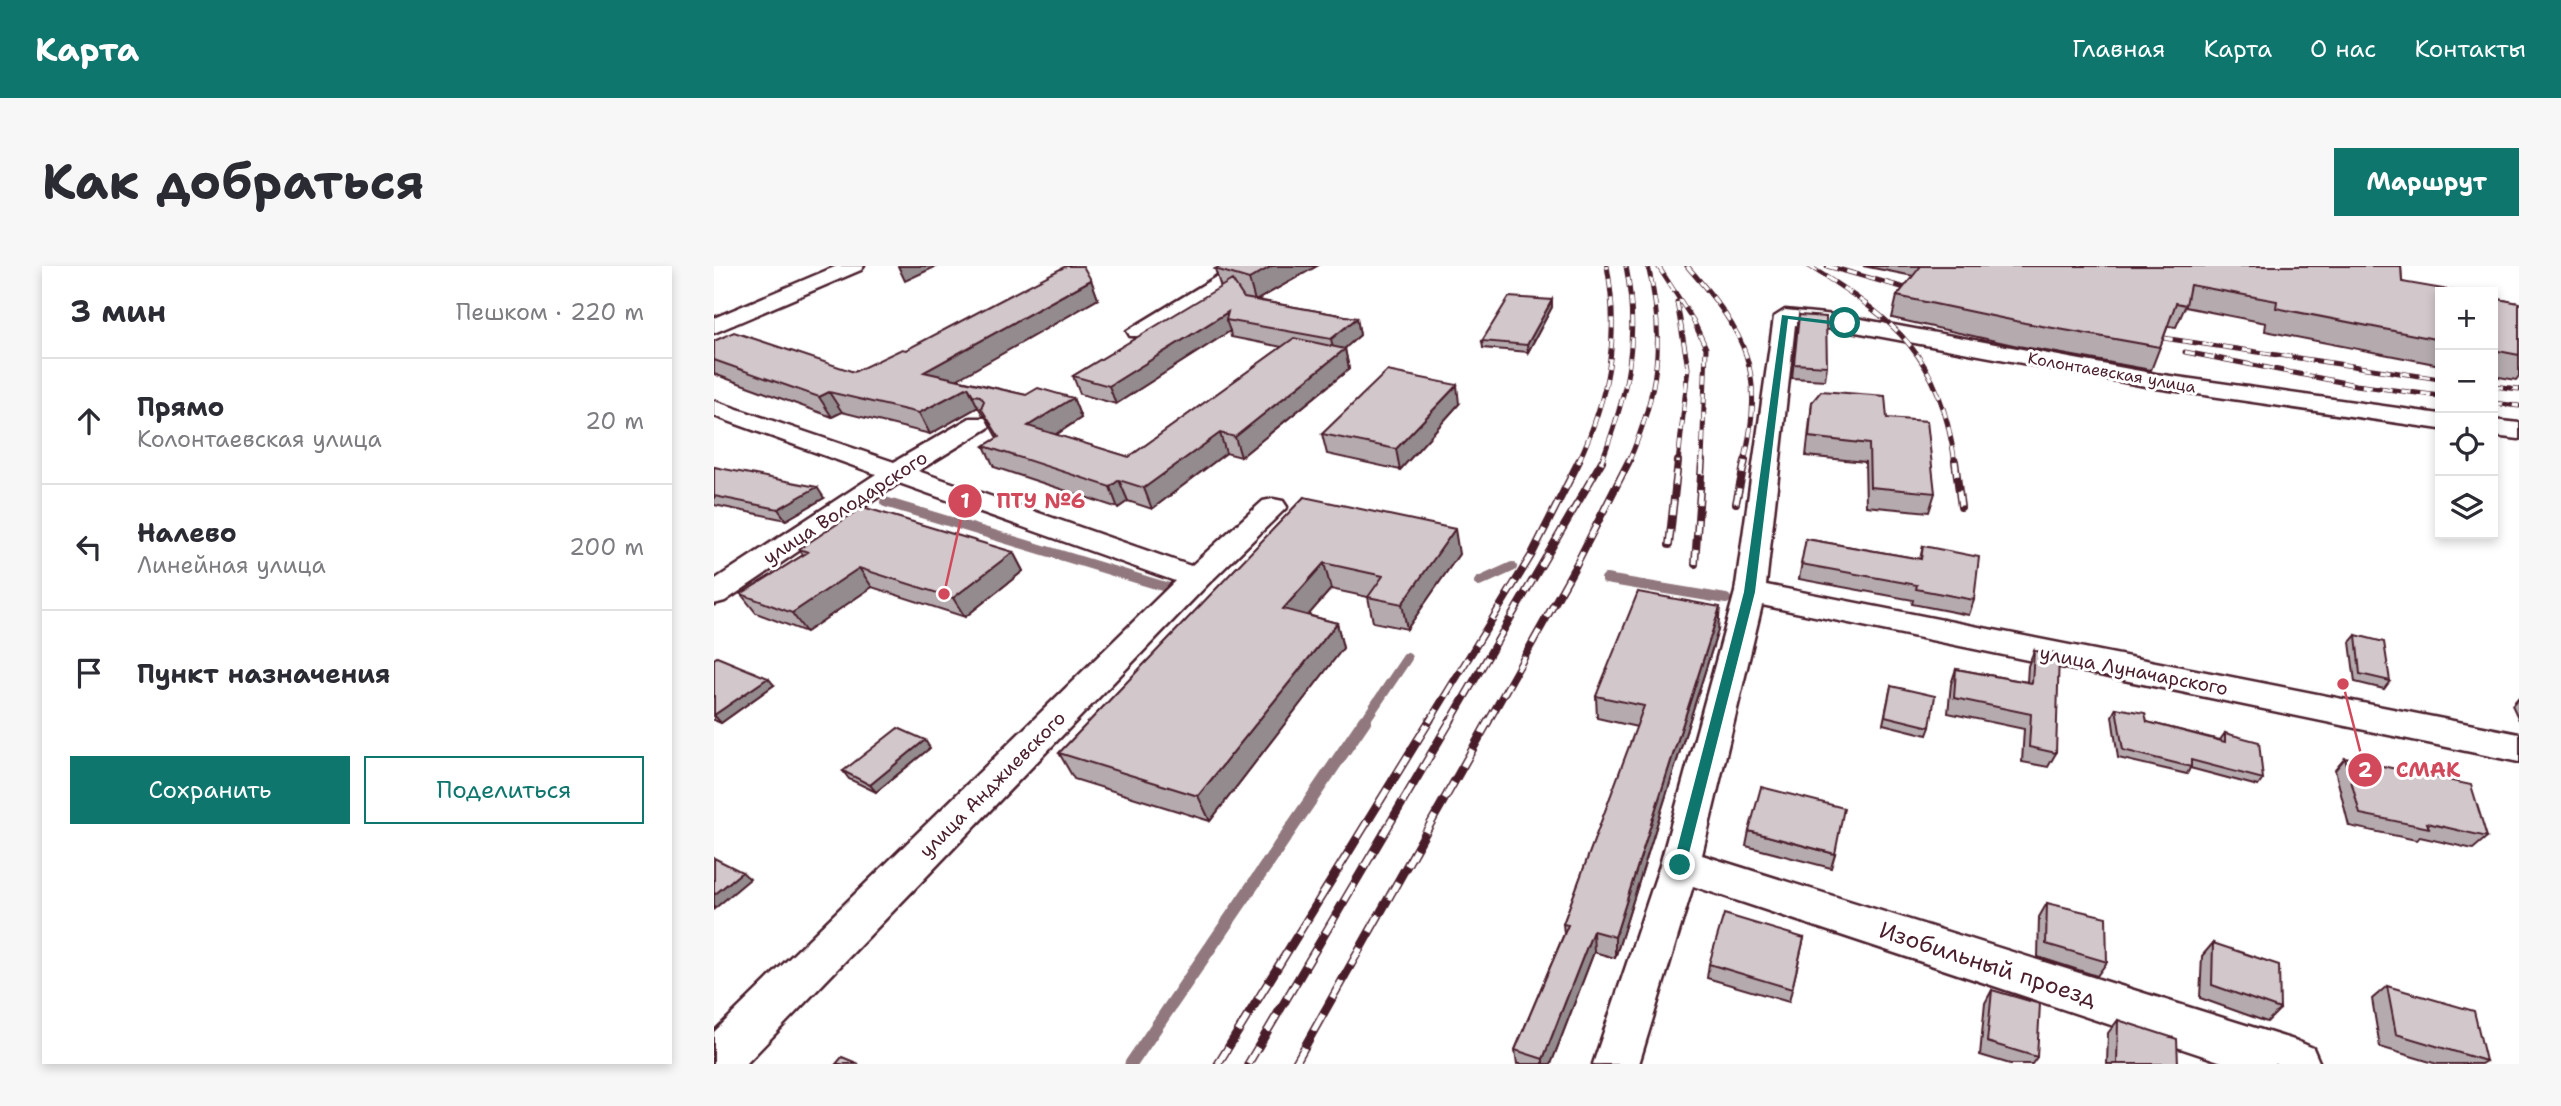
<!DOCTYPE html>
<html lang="ru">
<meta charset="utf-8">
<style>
body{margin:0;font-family:"Shantell Sans",sans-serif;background:#f7f7f7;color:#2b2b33}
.controls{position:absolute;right:21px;top:21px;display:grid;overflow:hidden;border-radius:0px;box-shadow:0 4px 10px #0003}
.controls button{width:63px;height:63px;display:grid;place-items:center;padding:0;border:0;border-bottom:2px solid #e1e1e2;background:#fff;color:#2b2b33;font:35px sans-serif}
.stop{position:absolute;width:21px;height:21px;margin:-16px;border:5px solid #0f766e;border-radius:50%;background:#fff}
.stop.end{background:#0f766e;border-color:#fff;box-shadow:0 2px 7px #0008}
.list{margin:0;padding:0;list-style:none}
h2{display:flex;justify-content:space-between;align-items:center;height:91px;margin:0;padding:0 28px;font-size:30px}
h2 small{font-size:23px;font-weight:400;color:#7c7c81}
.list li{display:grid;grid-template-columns:46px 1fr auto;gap:21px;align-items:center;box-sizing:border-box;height:126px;padding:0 28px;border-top:2px solid #e1e1e2}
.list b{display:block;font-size:26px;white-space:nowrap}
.list p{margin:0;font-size:23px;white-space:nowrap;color:#7c7c81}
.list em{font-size:23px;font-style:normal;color:#7c7c81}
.actions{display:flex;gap:14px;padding:21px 28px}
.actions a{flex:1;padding:16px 0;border:2px solid #0f766e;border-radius:0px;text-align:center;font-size:24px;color:#0f766e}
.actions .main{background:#0f766e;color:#fff}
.icon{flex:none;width:38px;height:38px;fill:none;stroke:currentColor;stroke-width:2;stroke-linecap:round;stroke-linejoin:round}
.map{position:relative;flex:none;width:1805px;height:798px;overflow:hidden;border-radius:0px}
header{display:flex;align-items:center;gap:42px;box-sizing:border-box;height:98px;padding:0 35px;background:#0f766e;color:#fff}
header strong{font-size:33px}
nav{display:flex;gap:38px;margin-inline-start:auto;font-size:24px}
.intro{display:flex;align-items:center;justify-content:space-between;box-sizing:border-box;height:168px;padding:0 42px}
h1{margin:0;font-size:49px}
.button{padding:18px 32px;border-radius:0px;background:#0f766e;color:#fff;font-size:24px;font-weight:700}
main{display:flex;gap:42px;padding:0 42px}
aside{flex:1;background:#fff;border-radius:0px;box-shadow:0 4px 10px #0003}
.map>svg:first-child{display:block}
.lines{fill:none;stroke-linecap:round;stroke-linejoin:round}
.stream-far1{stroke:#91787e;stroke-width:10}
.stream{stroke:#91787e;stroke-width:13}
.street-casing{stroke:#4a1f2b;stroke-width:5}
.street{fill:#fff;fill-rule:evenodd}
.rail-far2-casing{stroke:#4a1f2b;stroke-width:5}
.rail-far1-casing{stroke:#4a1f2b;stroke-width:8}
.rail-casing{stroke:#4a1f2b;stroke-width:9}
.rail-far2{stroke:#fff;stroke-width:3.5;stroke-dasharray:10;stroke-linecap:butt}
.rail-far1{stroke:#fff;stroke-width:5;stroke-dasharray:15;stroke-linecap:butt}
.rail{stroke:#fff;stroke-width:6;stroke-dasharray:19;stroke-linecap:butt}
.wall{fill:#b5abaf;stroke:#4a1f2b;stroke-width:2}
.shaded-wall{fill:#938b8e;stroke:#4a1f2b;stroke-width:2}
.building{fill:#d2c7cb;stroke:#4a1f2b;stroke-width:2}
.route{fill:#0f766e}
.labels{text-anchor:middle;stroke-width:6;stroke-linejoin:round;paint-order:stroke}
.far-street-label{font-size:16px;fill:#4a1f2b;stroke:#fff}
.street-label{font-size:19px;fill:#4a1f2b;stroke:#fff}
.near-street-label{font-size:23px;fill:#4a1f2b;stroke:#fff}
.leader{fill:none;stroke:#d1495b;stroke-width:2.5}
.callout-dot{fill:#d1495b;stroke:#fff;stroke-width:2.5}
.mark-label{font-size:21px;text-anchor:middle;font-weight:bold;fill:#fff}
.callout-label{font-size:21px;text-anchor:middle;font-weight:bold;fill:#d1495b;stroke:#fff;stroke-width:6;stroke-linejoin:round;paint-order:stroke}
</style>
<header>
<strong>Карта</strong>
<nav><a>Главная</a><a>Карта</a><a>О нас</a><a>Контакты</a></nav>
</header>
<div class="intro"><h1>Как добраться</h1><a class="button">Маршрут</a></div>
<main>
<aside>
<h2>3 мин<small>Пешком · 220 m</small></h2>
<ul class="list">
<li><svg class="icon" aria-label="ahead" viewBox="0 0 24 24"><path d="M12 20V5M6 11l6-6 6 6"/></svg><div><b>Прямо</b><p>Колонтаевская улица</p></div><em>20 m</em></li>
<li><svg class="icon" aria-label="left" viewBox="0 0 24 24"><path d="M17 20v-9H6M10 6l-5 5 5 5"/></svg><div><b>Налево</b><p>Линейная улица</p></div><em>200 m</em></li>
<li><svg class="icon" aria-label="arrive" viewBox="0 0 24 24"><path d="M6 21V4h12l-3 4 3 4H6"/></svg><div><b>Пункт назначения</b></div></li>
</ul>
<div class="actions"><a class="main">Сохранить</a><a>Поделиться</a></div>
</aside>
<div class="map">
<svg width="1805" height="798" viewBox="0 0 1805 798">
<rect width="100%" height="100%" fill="#fff"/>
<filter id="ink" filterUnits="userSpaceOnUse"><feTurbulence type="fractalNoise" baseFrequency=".0143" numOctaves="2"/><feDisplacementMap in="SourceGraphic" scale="14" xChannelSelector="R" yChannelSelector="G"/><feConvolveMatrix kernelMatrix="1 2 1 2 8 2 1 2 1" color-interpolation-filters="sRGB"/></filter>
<g filter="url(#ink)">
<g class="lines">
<path class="stream-far1" d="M171 236 455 322
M892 313 1012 333
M765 316 798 301
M650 456 693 392"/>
<path class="stream" d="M417 798 651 454"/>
<g class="street-casing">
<path id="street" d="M123 0H150L147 4 0 67V52Z
M520 0H544L432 70H416L413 65Z
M1071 44 1131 50 1442 108 1726 148V163L1442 122 1131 64 1081 59 1052 319 1805 468V496L1048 339 988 589 1583 775 1599 782 1606 798H1514L979 620 925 798H879L946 599 1021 326 1060 51Z
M0 135 180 196 256 152H274L278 157 274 162 204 205 477 300 549 235 559 233 569 235 573 241 493 319 32 798H0V766L461 315 185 217 11 335 0 338V314L162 208 0 150Z
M1779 154 1805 157V173L1779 170Z"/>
</g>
<use href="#street" class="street"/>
<g class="rail-far2-casing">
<path id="rail-far2" d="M944 0 979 54 992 82 988 197
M973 0C1034 70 1051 104 1030 197
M1095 0C1183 55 1226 89 1241 197
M1113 0 1209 27
M963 36 974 102 964 197
M1429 69 1726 113
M1471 86 1642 119 1726 130
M1779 120 1805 123
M1779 137 1805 140
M864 197C895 130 906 72 893 0
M887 197C914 127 926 74 912 0
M914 197C944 129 952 72 934 0"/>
</g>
<g class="rail-far1-casing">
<path id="rail-far1" d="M1241 195 1247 241
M1022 237 1031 195
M955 279 964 195
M981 298 988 195
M715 456 817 290 865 195
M736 456 888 195
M774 456 862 299 915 195"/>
</g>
<g class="rail-casing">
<path id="rail" d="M504 798 716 454
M534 798 737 454
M581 798 775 454"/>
</g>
<use href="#rail-far2" class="rail-far2"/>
<use href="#rail-far1" class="rail-far1"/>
<use href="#rail" class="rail"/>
</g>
<path class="wall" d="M603 0 543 34 643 52 646 69 629 83H631L635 103 527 191 512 187 438 243 414 235 404 242 280 201 270 180 283 172 271 150 269 149 264 141 216 168 128 146 118 151 0 108V75L140 106 192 84 377 14 384 33 243 113 312 129 359 132 367 152 342 169 415 191 568 81 517 71 516 65 402 138 366 128 359 110 507 22 501 3Z
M1149 0H1687L1688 16 1726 26V99L1551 65 1552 57 1471 41 1462 61 1454 60 1437 104 1304 80 1178 52 1183 30 1199 10Z
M1779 32 1805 37V110L1802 114 1779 110Z
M838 34V41L814 86 769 82 768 75Z
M1085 49 1113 100 1111 114 1078 112Z
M1098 136 1173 152 1221 227 1215 246 1152 240 1151 196 1092 190Z
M745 138 686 204 613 188 608 168Z
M0 201 110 232 72 254 0 239Z
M590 231 745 288 693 363 659 356 654 331 617 323 594 349 623 357 629 382 496 555 360 513 345 487Z
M1092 273 1206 293 1209 280 1260 334 1255 349 1198 338 1199 334 1085 313Z
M85 283 299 286 309 305 251 351 158 321 92 366 42 347 27 328 89 289Z
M1004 364 901 692 880 686 837 798H803L801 784 850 668 849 658 923 461 883 452 882 430Z
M1642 369 1676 415 1670 423 1641 416 1636 376Z
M1320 385 1342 487 1334 501 1308 496 1310 463 1234 447 1237 418 1242 403 1313 416 1314 400Z
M0 393 60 419 7 457 0 454Z
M1177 420 1216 461 1213 469 1169 458Z
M1805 431V454L1798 439Z
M1402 442 1433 456 1506 474 1511 467 1549 513 1544 520 1476 502 1473 508 1404 492 1398 450Z
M216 482 162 526 135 513 129 505Z
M1631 492 1773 571 1759 583 1706 571 1702 574 1635 560 1621 504Z
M1035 565 1121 588 1117 602 1032 580Z
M1333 637 1393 696 1383 710 1324 691 1325 651Z
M1090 672 1075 736 993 712 995 698Z
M1499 677 1566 743 1553 756 1486 732 1488 690Z
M1673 720 1772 795 1767 798H1723L1666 781 1658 733Z
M1278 724 1323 791 1318 798H1296L1266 789 1271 737Z
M1404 754 1464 798H1393L1394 767Z"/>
<path class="shaded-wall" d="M184 0H223L191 15Z
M558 0H603L541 35 535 13Z
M377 14 384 33 221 126 210 106Z
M838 34V41L814 86 813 79Z
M514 46 512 54 516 65 402 138 395 120Z
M643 52 646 69 621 91 617 73Z
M631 83 635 103 527 191 521 171Z
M743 119 745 138 686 204 682 183Z
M254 121 264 141 216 168 205 147Z
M115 126 128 146 118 151 105 131Z
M359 132 367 152 323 180 314 160Z
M506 167 512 187 438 243 430 222Z
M405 214 414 235 404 242 396 221Z
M103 221 110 232 72 254 64 243Z
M741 263 745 288 693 363 688 338Z
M299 286 309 305 251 351 239 332Z
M610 297 617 323 577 369 569 343Z
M145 302 158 321 92 366 78 347Z
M1006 341 1004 364 901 692V671Z
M623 357 629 382 496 555 484 530Z
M54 412 60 419 7 457 0 449Z
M211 474 216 482 162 526 156 519Z
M28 606 36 613 0 643V629Z
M879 665 880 686 837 798H829V793Z"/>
<path class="building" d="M352 0H369L377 14 210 106 312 129 324 122 359 132 314 160 415 191 580 72 631 83 521 171 506 167 430 222 405 214 396 221 270 180 285 171 267 142 270 135 266 130 259 129 254 121 205 147 115 126 105 131 0 94V75L20 66 140 106 188 83 192 84Z
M507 0H558L535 13 501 3Z
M1207 0H1687L1688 16 1746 26H1726V74L1562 42 1563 35 1476 19 1472 39 1462 37 1446 81 1311 57 1183 30Z
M518 14 530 32 643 52 617 73 512 54 514 46 395 120 359 110Z
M795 31 838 34 813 79 768 75Z
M1779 32 1805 37V89L1779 84Z
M1085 49 1112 51 1113 100 1080 98Z
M673 105 743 119 682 183 608 168Z
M1107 125 1171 130 1173 152 1213 155 1221 227 1156 221 1155 178 1095 171 1098 136Z
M0 201 103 221 64 243 0 230Z
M590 231 741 263 688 338 654 331 669 310 610 297 569 343 623 357 484 530 345 487Z
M149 241 299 286 239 332 145 302 78 347 27 328 94 286 85 283Z
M1092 273 1207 293 1209 280 1265 291 1260 334 1202 323 1203 319 1087 298Z
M924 326 1006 341 901 671 879 665 829 793 801 784 854 659 849 658 930 440 882 430Z
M1642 369 1670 376 1676 415 1646 408Z
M1320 385 1345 387 1342 487 1315 481 1317 448 1240 432 1242 403 1318 417Z
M3 391 54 412 0 449V393Z
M1177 420 1221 430 1216 461 1171 450Z
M1402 442 1431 447 1433 456 1511 476V467L1545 476 1549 513 1477 494V501L1409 484Z
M184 462 211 474 156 519 129 505Z
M1631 492 1757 519 1773 571 1713 557 1715 562 1646 548Z
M1047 521 1130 542 1121 588 1035 565Z
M0 592 28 606 0 629Z
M1333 637 1392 651 1393 696 1332 678Z
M1010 648 1090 672 1078 723 995 698Z
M1499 677 1565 699 1566 743 1498 719Z
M1673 720 1760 745 1772 795 1682 768Z
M1278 724 1326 738 1323 791 1273 776Z
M1404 754 1463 773 1464 798H1403Z
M128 791 145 798H122Z"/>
</g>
<path class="route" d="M1068 49 1135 57 1131 60 1074 53 1041 326 972 599 966 605 959 599 1030 326Z"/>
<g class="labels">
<g class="far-street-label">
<text transform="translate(1398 106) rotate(10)" y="6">Колонтаевская улица</text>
</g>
<g class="street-label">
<text transform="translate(131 241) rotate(-33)" y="7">улица Володарского</text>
<text transform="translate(1420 404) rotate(11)" y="7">улица Луначарского</text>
<text transform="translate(278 518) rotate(-45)" y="7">улица Анджиевского</text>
</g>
<g class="near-street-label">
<text transform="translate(1274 698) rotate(18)" y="8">Изобильный проезд</text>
</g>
</g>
<path class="leader" d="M230 328L251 235M1629 418L1651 504"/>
<g class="callout-dot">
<circle cx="230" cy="328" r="7"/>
<circle cx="1629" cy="418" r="7"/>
<circle cx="251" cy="235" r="18"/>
<circle cx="1651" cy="504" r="18"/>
</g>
<g class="mark-label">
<text x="251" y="242">1</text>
<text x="1651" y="511">2</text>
</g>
<g class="callout-label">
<text x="327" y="242">ПТУ №6</text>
<text x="1714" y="511">СМАК</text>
</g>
</svg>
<div class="controls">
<button>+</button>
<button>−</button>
<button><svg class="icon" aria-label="locate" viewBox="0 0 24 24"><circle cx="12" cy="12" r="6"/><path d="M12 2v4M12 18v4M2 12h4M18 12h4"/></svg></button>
<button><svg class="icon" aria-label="layers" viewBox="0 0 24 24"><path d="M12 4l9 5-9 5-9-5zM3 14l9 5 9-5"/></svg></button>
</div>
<div class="stop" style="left:1131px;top:57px"></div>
<div class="stop end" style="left:966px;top:599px"></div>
</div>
</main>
